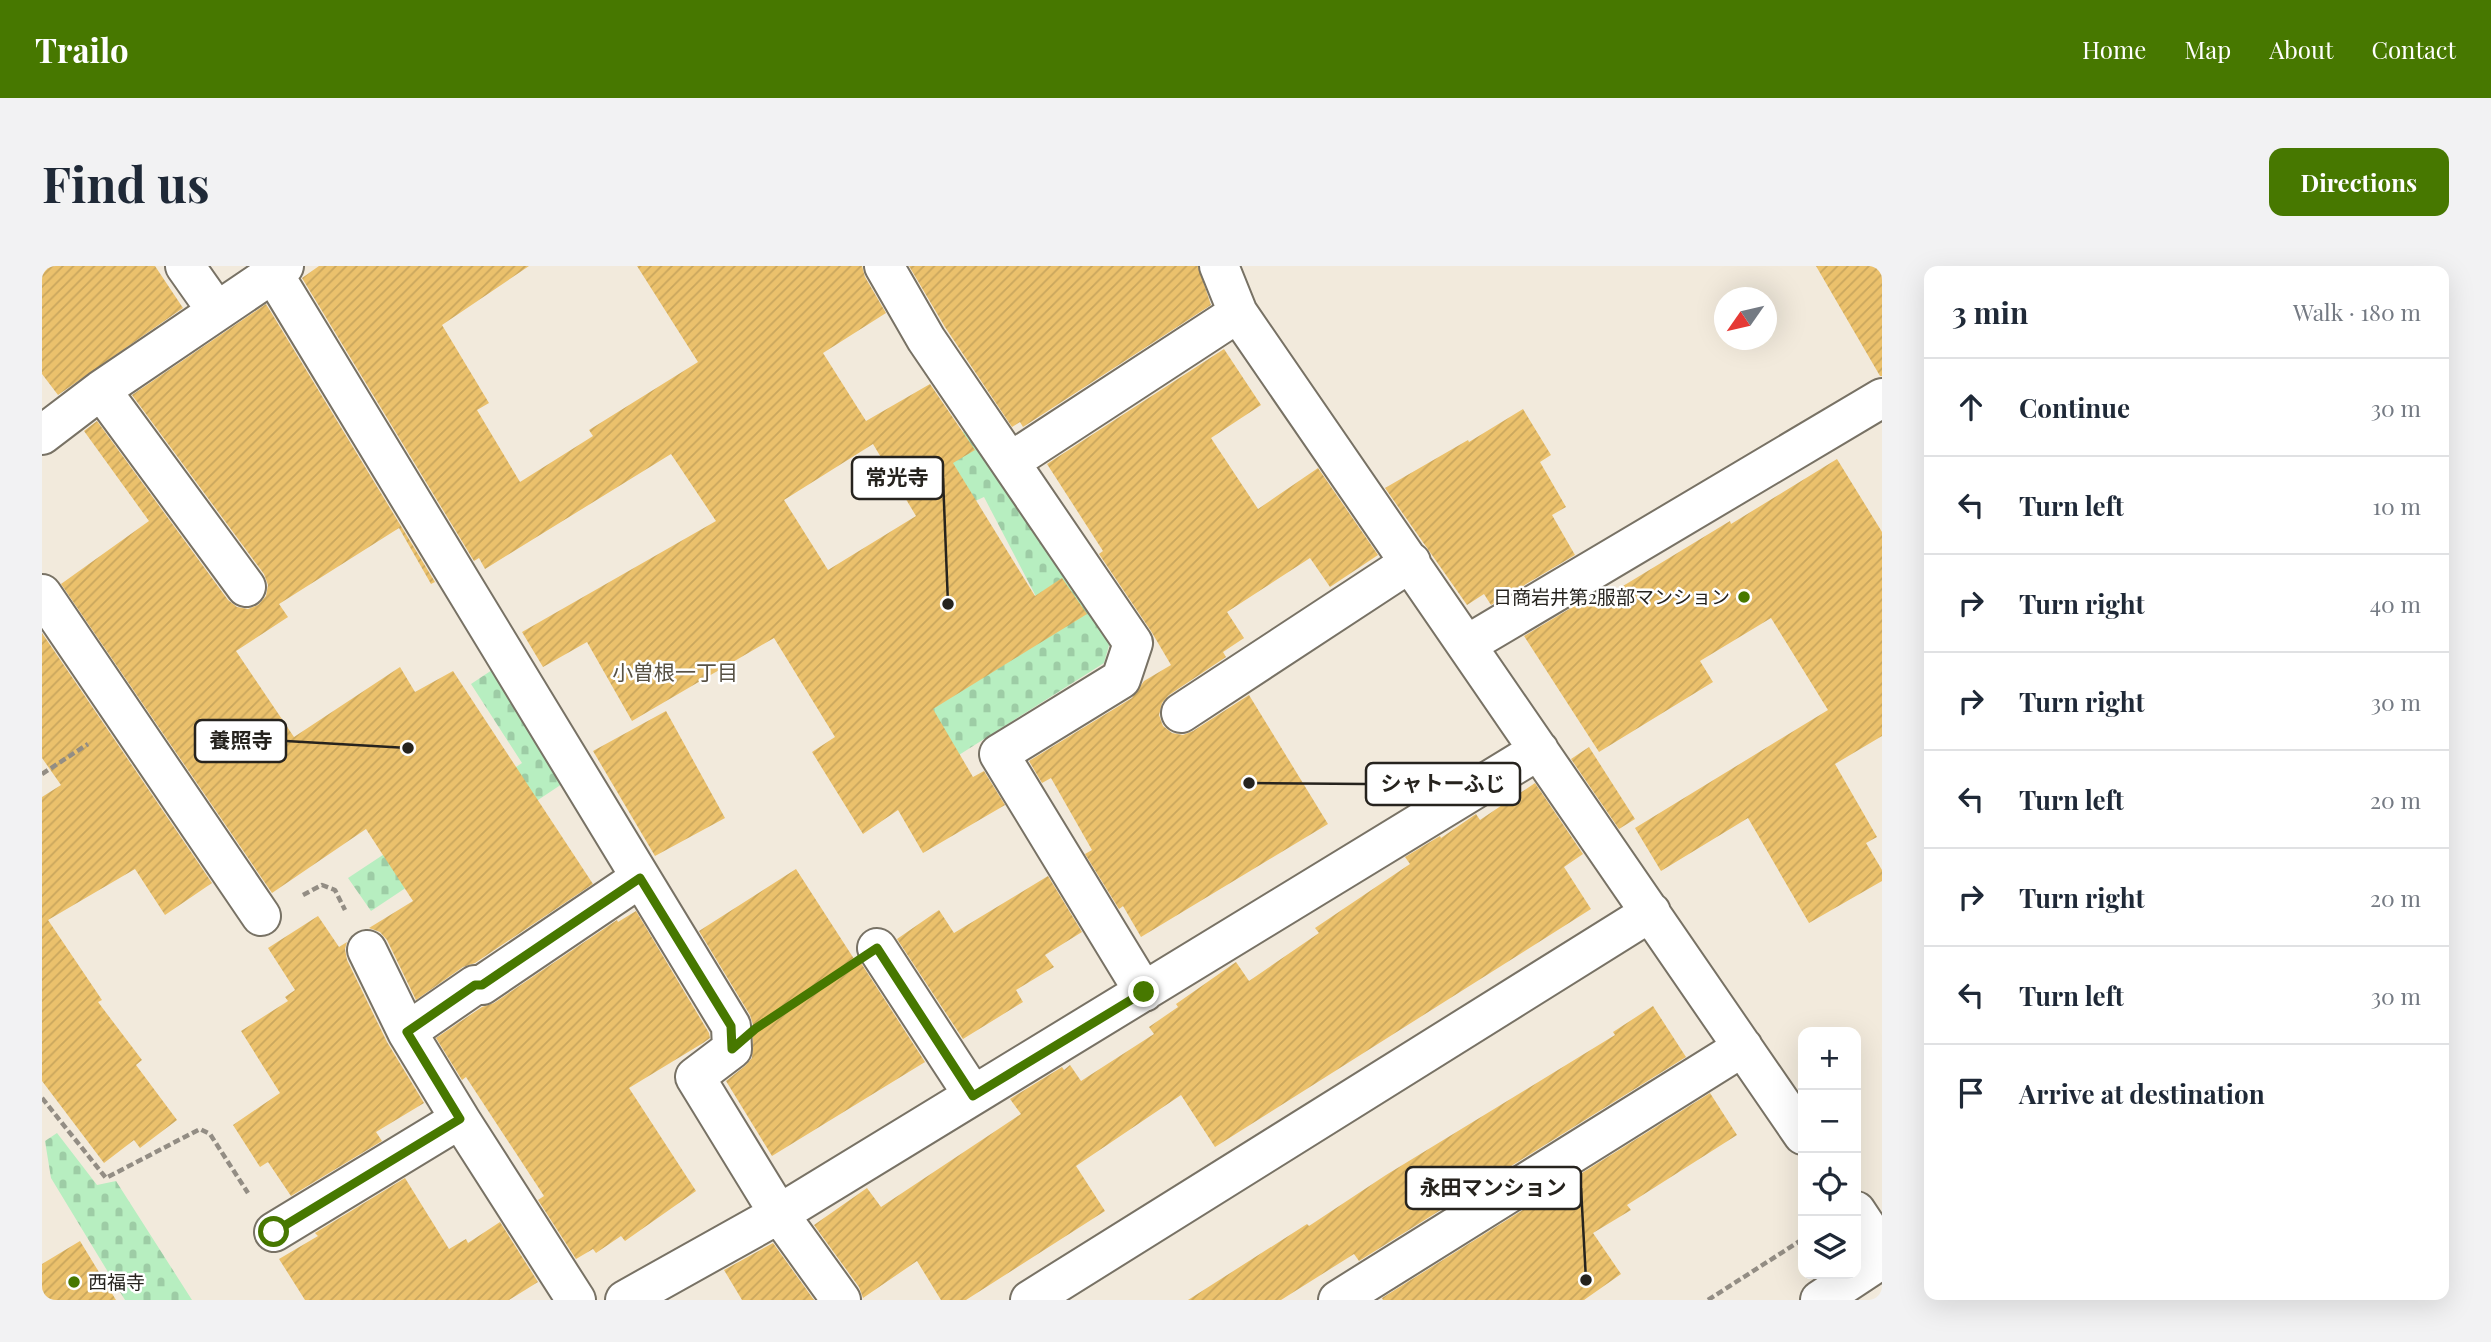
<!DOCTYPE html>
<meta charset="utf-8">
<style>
body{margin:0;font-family:"Playfair Display","Noto Sans JP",serif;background:#f2f2f3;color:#1f2937}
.controls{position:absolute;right:21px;bottom:21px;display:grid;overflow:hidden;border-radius:14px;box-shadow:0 7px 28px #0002}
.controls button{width:63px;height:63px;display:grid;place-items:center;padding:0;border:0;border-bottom:2px solid #e0e1e3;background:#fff;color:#1f2937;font:35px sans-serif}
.compass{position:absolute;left:1672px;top:21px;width:63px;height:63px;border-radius:50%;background:#fff;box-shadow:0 7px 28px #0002;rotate:236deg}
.stop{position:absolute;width:21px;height:21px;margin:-16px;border:5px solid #477800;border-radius:50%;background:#fff}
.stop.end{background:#477800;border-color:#fff;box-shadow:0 2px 7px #0008}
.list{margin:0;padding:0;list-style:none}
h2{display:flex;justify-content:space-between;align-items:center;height:91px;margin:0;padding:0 28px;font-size:30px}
h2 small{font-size:23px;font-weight:400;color:#747a83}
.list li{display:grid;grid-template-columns:46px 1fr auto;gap:21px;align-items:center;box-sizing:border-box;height:98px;padding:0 28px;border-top:2px solid #e0e1e3}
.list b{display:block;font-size:26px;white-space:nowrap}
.list em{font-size:23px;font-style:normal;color:#747a83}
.icon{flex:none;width:38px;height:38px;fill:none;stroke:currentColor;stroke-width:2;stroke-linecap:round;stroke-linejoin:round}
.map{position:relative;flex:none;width:1840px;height:1034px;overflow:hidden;border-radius:14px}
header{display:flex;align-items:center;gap:42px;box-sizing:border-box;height:98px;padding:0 35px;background:#477800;color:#fff}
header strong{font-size:33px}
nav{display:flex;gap:38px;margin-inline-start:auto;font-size:24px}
.intro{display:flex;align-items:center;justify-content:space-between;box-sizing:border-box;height:168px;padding:0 42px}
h1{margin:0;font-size:49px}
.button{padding:18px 32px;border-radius:14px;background:#477800;color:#fff;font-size:24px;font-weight:700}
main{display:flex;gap:42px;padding:0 42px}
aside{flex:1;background:#fff;border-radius:14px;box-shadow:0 7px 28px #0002}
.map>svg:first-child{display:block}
.cemetery{fill:url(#cemetery-stones)}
.building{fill:url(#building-hatch);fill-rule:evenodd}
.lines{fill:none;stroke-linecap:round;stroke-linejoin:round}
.street-casing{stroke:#787265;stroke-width:42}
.secondary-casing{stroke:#787265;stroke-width:42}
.path{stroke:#938d84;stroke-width:4.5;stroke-dasharray:7 3.5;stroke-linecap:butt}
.street{stroke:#fff;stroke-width:38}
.secondary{stroke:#fff;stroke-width:38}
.route{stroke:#477800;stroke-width:9}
.poi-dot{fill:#477800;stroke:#fff;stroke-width:2.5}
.labels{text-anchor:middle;stroke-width:5;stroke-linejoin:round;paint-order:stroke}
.poi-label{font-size:19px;fill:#26231e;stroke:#fff;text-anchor:end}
.neighbourhood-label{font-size:21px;fill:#585245;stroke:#fff}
.leader{fill:none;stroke:#26231e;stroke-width:2.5}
.callout-dot{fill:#26231e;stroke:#fff;stroke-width:2.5}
.callout{fill:#fff;stroke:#26231e;stroke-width:2.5}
.callout-label{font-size:21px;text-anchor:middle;font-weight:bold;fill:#26231e}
</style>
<header>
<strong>Trailo</strong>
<nav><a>Home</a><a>Map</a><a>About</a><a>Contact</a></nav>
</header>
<div class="intro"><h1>Find us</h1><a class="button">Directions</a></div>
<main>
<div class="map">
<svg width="1840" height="1034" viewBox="0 0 1840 1034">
<defs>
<pattern id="cemetery-stones" width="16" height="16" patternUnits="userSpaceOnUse" patternTransform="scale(1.75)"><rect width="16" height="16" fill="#b7eec0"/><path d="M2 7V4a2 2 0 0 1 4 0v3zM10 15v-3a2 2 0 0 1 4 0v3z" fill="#9dcca5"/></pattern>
<pattern id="building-hatch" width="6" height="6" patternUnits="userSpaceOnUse" patternTransform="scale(1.75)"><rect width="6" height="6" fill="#ebc16c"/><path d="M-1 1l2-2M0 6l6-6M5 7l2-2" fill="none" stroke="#c9a65d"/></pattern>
</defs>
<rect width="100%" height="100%" fill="#f2eadc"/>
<path class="cemetery" d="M928 162 1070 369 1062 397 846 534 811 480 1010 361 942 231 907 247 859 200Z
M450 404 523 516 329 645 306 612 480 497 429 418Z
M15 867 55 919 74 915 150 1034H83L9 912 3 875Z"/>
<path class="building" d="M0 0H113L141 42 16 129 0 108Z
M277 0H487L400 59 447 137 435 144 478 216 551 170 547 164 656 96 595 0H820L823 11 844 47 781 87 824 155 888 118 933 184 911 197 993 330 1020 312 1045 348 891 443 931 511 942 505 963 539 881 587 856 544 821 568 770 486 793 471 732 372 590 455 545 376 501 401 480 366 674 255 629 188 443 303 437 292 432 295 260 12ZM831 178 874 250 786 304 742 234Z
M867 0H1156L1169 39 981 161 978 156 970 161 903 61Z
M1774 0H1840V110H1838Z
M224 38 393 316 389 318 357 262 237 338 246 351 194 385 252 471 358 401 373 426 411 405 551 618 433 697 421 701 374 734 345 674 338 666 327 662 371 635 324 563 230 627 19 318 107 255 42 165 55 155 186 334 195 341 206 343 216 339 224 330 226 319 222 308 90 129Z
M1182 83 1219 139 1169 172 1216 243 1276 202 1336 289 1288 321 1268 292 1185 346 1202 372 1181 386 1184 391 1127 429 1120 437 1117 449 1121 460 1130 467 1141 469 1151 465 1207 429 1286 558 1099 671 1081 640 1077 643 1043 588 1050 584 1009 512 1000 517 987 495 1090 432 1102 415 1129 399 1109 365 1057 288 1061 285 1005 198Z
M1481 143 1509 189 1498 196 1524 241 1510 249 1533 289 1449 339 1442 328 1425 339 1343 222 1426 174 1427 176Z
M1795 193 1840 266V470L1793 498 1835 571 1824 577 1840 604V615L1767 657 1706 552 1619 605 1593 562 1786 444 1729 352 1658 395 1671 416 1557 486 1482 370 1554 327 1558 334 1688 255 1689 258Z
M0 367 170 617 123 649 93 603 6 654 60 734 56 736 100 794 94 799 135 854 98 882 92 874 62 897 0 815V531L19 519 0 492Z
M624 445 683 552 613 590 551 485Z
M1547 481 1593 553 1577 563 1529 493Z
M1493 517 1541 588 1522 601 1549 643 1173 881 1139 829 1034 900 1063 945 924 1034H899L875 995 821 1032 817 1021 772 959 825 922 839 941 979 848 968 833 1020 801 1022 804 1028 799 1039 815 1112 768 1107 761 1136 741 1134 738 1194 696 1207 715 1277 667 1273 662 1368 598 1363 591 1398 570 1399 572 1434 548 1438 554Z
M754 603 816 699 819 697 883 796 730 890 684 815 703 800 710 792 711 759 708 749 657 665Z
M1006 610 1040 666 1003 689 1012 701 974 724 981 736 921 773 855 673 897 644 912 667Z
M594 645 667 767 668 772 661 777 587 822 654 925 583 975 579 970 554 987 551 983 534 993 496 934 502 930 424 811 420 814 394 772 440 741 452 737 575 654 576 656Z
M276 650 297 681 305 676 303 683 305 694 345 776 382 837 334 866 340 875 249 930 226 896 218 901 191 859 238 827 199 765 246 735 243 731 253 724 226 682Z
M1611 740 1644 791 1317 995 1312 988 1239 1034H1146L1265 958 1267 960 1344 909 1573 769 1571 766Z
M1668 827 1695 869 1585 939 1589 944 1551 967 1579 1008 1542 1034H1341L1340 1032Z
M363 912 407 983 424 973 426 977 458 956 496 1016 467 1034H263L237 993 276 970 273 967Z
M38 975 74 1034H0V998Z
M731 977 772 1034H700L682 1004Z"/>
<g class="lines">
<g class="street-casing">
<path id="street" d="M143 0 174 44
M842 0 884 73 1091 377 1079 413 957 488 1102 726
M1177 0 1196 47 1761 869
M231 7 689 760 690 783 653 811 737 948 799 1034
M59 124 204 321
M0 169 59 124 242 0
M968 196 1196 47
M0 328 219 650
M1426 378 1840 132
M1139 447 1369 296
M835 682 931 829
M325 684 365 766 418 853
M365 766 433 719H440L598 612
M1814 945 1840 984
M232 966 418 853 534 1034
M583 1034 737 948 1497 484
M988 1034 1609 646
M1296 1034 1701 781"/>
</g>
<g class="secondary-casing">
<path id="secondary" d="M1778 1034 1840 993"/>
</g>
<path class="path" d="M0 508 46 478
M261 629 280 619 293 624 303 644
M733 750 796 708
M0 832 64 912 158 863 168 868 206 927
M1666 1034 1761 973"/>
<use href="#street" class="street"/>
<use href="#secondary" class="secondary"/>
</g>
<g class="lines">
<path class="route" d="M232 966 418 853 365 766 433 719H440L598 612 689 760 690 783 713 763 835 682 931 830 1102 726"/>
</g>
<g class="poi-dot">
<circle cx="1702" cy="331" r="7"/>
<circle cx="32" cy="1016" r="7"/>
</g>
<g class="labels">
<g class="poi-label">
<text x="1688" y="338">日商岩井第2服部マンション</text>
<text x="46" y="1023" text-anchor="start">西福寺</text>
</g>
<g class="neighbourhood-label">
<text x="633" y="414">小曽根一丁目</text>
</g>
</g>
<path class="leader" d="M906 338L901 212M366 482L244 475M1207 517L1324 518M1544 1014L1539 922"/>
<g class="callout-dot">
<circle cx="906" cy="338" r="7"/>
<circle cx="366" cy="482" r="7"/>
<circle cx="1207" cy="517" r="7"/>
<circle cx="1544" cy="1014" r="7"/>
</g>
<g class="callout">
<rect x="810" y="191" width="91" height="42" rx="7"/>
<rect x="153" y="454" width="91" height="42" rx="7"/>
<rect x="1324" y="497" width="154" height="42" rx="7"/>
<rect x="1364" y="901" width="175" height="42" rx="7"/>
</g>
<g class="callout-label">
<text x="855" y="219">常光寺</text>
<text x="199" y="482">養照寺</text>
<text x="1401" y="525">シャトーふじ</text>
<text x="1451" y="929">永田マンション</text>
</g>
</svg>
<div class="controls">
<button>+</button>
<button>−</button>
<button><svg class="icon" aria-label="locate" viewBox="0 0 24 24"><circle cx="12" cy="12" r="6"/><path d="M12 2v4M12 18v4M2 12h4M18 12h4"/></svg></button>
<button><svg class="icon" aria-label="layers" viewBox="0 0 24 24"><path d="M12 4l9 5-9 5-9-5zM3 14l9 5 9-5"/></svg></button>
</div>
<svg class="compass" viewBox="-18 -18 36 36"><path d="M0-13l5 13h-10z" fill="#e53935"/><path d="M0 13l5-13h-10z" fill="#747a83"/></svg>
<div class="stop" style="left:232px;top:966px"></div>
<div class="stop end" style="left:1102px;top:726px"></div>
</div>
<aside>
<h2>3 min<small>Walk · 180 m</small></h2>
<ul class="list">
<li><svg class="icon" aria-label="ahead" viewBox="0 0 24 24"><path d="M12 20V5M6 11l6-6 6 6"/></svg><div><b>Continue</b></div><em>30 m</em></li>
<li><svg class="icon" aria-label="left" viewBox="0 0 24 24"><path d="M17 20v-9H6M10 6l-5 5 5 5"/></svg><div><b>Turn left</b></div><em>10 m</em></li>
<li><svg class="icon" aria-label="right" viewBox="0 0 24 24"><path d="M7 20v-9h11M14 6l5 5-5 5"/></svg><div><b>Turn right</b></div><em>40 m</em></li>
<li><svg class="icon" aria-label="right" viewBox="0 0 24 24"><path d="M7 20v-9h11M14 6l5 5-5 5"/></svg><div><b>Turn right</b></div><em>30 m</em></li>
<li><svg class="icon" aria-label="left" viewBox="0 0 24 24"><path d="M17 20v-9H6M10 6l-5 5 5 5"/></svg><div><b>Turn left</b></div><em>20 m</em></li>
<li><svg class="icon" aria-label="right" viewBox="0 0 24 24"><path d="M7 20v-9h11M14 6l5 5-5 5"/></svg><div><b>Turn right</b></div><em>20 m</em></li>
<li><svg class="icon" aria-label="left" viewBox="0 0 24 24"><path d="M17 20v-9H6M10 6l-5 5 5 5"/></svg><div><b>Turn left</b></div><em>30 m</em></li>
<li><svg class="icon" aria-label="arrive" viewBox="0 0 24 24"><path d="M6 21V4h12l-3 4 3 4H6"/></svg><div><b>Arrive at destination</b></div></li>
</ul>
</aside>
</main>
